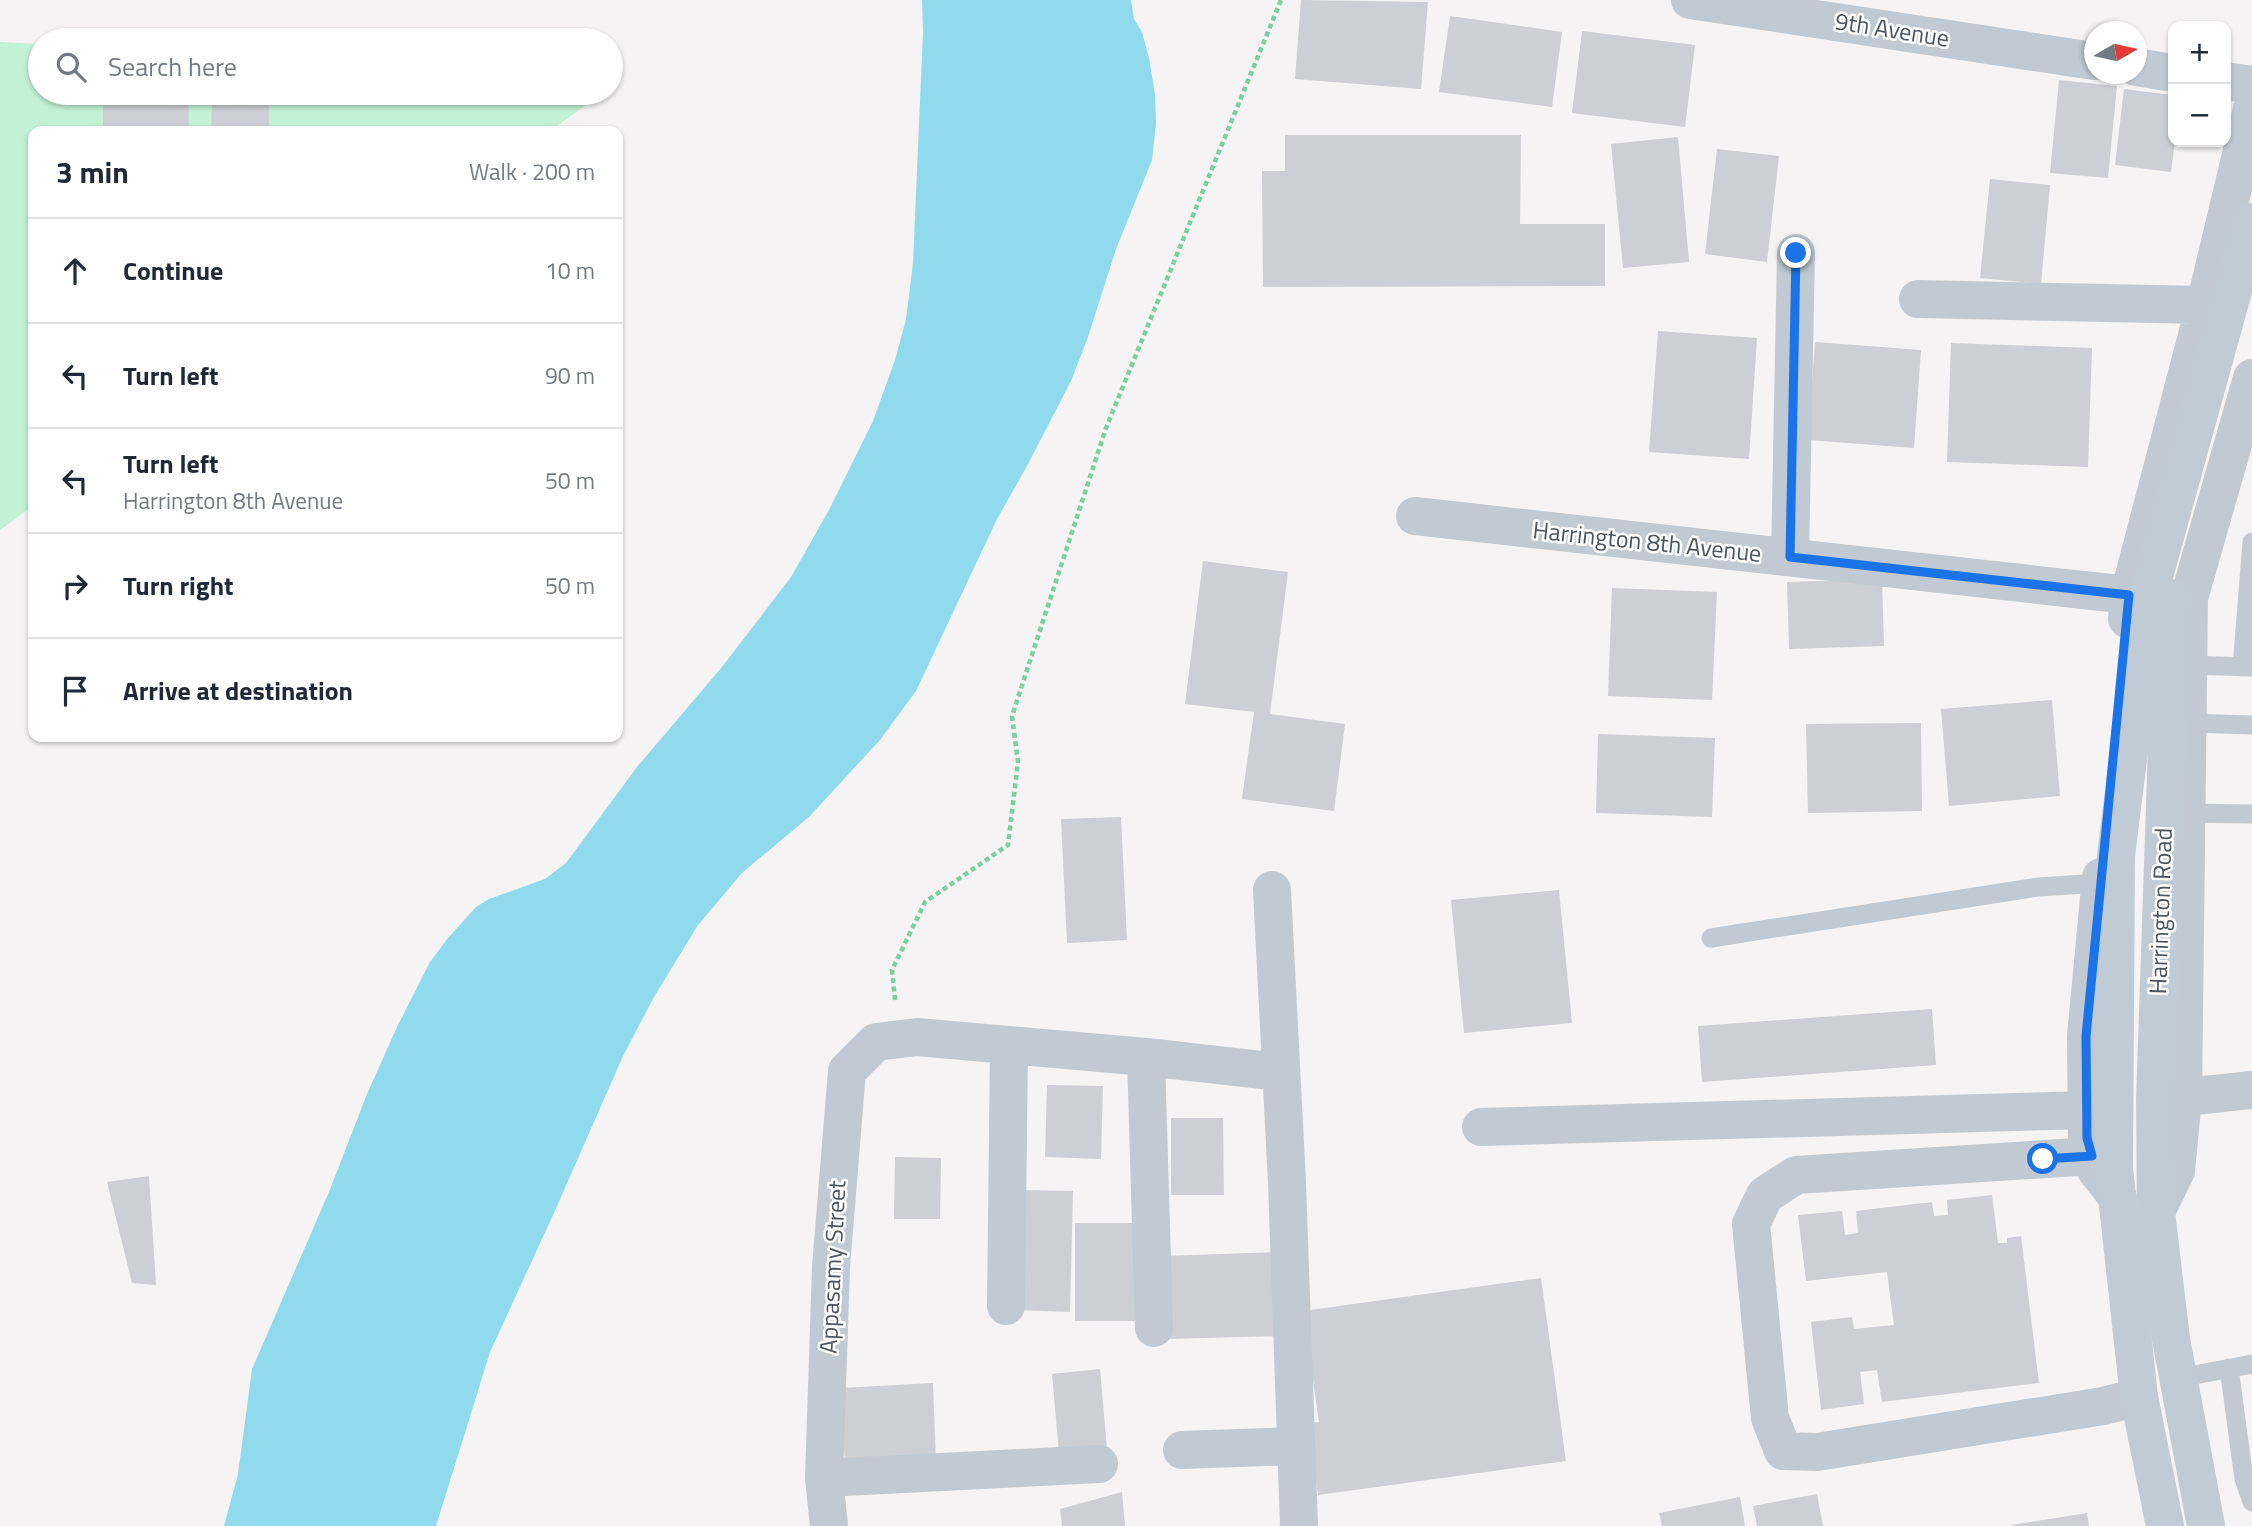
<!DOCTYPE html>
<meta charset="utf-8">
<style>
body{margin:0;font-family:"Titillium Web",sans-serif;background:#f6f6f7;color:#1f2937}
.controls{position:absolute;right:21px;top:21px;display:grid;overflow:hidden;border-radius:14px;box-shadow:0 2px 5px #0004}
.controls button{width:63px;height:63px;display:grid;place-items:center;padding:0;border:0;border-bottom:2px solid #e0e1e3;background:#fff;color:#1f2937;font:35px sans-serif}
.compass{position:absolute;left:2084px;top:21px;width:63px;height:63px;border-radius:50%;background:#fff;box-shadow:0 2px 5px #0004;rotate:81deg}
.stop{position:absolute;width:21px;height:21px;margin:-16px;border:5px solid #1a73e8;border-radius:50%;background:#fff}
.stop.end{background:#1a73e8;border-color:#fff;box-shadow:0 2px 7px #0008}
.list{margin:0;padding:0;list-style:none}
h2{display:flex;justify-content:space-between;align-items:center;height:91px;margin:0;padding:0 28px;font-size:30px}
h2 small{font-size:23px;font-weight:400;color:#747a83}
.list li{display:grid;grid-template-columns:46px 1fr auto;gap:21px;align-items:center;box-sizing:border-box;height:105px;padding:0 28px;border-top:2px solid #e0e1e3}
.list b{display:block;font-size:26px;white-space:nowrap}
.list p{margin:0;font-size:23px;white-space:nowrap;color:#747a83}
.list em{font-size:23px;font-style:normal;color:#747a83}
.icon{flex:none;width:38px;height:38px;fill:none;stroke:currentColor;stroke-width:2;stroke-linecap:round;stroke-linejoin:round}
.map{position:relative;flex:none;width:2252px;height:1526px;overflow:hidden}
.search{position:absolute;background:#fff;box-shadow:0 2px 5px #0004;left:28px;top:28px;width:595px;height:77px;display:flex;align-items:center;gap:18px;box-sizing:border-box;padding:0 24px;border-radius:38px;color:#747a83;font-size:26px}
.panel{position:absolute;background:#fff;box-shadow:0 2px 5px #0004;left:28px;top:126px;width:595px;height:616px;border-radius:14px}
.map>svg:first-child{display:block}
.green{fill:#c3f1d5}
.water{fill:#90daee}
.building{fill:#cdcfd5}
.lines{fill:none;stroke-linecap:round;stroke-linejoin:round}
.path{stroke:#7ad0a6;stroke-width:4.5;stroke-dasharray:5 3.5;stroke-linecap:butt}
.lane{stroke:#c1cad2;stroke-width:19}
.street{stroke:#c1cad2;stroke-width:38}
.secondary{stroke:#c1cbd6;stroke-width:38}
.route{stroke:#1a73e8;stroke-width:9}
.labels{text-anchor:middle;stroke-width:5;stroke-linejoin:round;paint-order:stroke}
.street-label{font-size:24px;fill:#4a5661;stroke:#fff}
</style>
<div class="map">
<svg width="2252" height="1526" viewBox="0 0 2252 1526">
<rect width="100%" height="100%" fill="#f5f3f3"/>
<path class="green" d="M0 42 40 44V93H603L550 131H33V506L0 530Z"/>
<path class="water" d="M922 0H1131L1134 19 1142 32 1149 58 1155 95 1156 123 1152 160 1116 249 1088 337 1071 381 1027 466 997 519 916 691 880 740 809 817 742 873 698 925 654 997 623 1056 553 1215 490 1352 436 1526H224L238 1474 252 1369 329 1192 367 1094 397 1027 430 962 448 938 476 907 489 899 545 879 566 863 637 767 722 667 791 577 829 510 873 421 895 360 906 319 913 263 923 32Z"/>
<path class="building" d="M1301 0 1428 2 1421 89 1295 79Z
M1450 16 1562 32 1552 107 1439 92Z
M1582 31 1695 45 1685 127 1572 113Z
M2059 80 2117 86 2108 178 2050 173Z
M2124 89 2173 95 2175 142 2171 172 2115 165Z
M103 93H188L189 131H103Z
M269 97V131H211L212 102Z
M1285 135H1521L1520 224H1605V286L1263 287 1262 171H1285Z
M1678 137 1689 262 1623 268 1611 144Z
M1717 149 1779 156 1767 262 1705 254Z
M1990 179 2050 185 2041 284 1980 278Z
M1658 331 1757 338 1749 459 1649 452Z
M1815 342 1921 350 1914 448 1808 440Z
M1951 343 2092 348 2088 467 1947 462Z
M1203 561 1288 572 1270 714 1345 724 1334 811 1242 799 1254 712 1185 704Z
M1882 579 1884 646 1789 649 1787 582Z
M1612 588 1717 592 1712 700 1608 696Z
M2052 700 2060 796 1949 806 1941 709Z
M1921 723 1922 811 1808 813 1806 724Z
M1598 734 1715 738 1712 817 1596 813Z
M1121 817 1127 940 1067 943 1061 819Z
M1559 890 1572 1023 1464 1033 1451 900Z
M1932 1009 1936 1065 1702 1082 1698 1026Z
M1047 1085 1103 1086 1101 1159 1045 1157Z
M1171 1118H1223L1224 1195H1171Z
M895 1157 941 1158 940 1219H894Z
M149 1176 156 1285 132 1283 107 1182Z
M1020 1190 1073 1191 1070 1312 1017 1310Z
M1992 1195 1998 1243H2007V1238L2021 1236 2039 1383 1882 1402 1877 1370 1860 1372 1864 1404 1821 1410 1811 1322 1852 1317 1854 1329 1894 1325 1887 1272 1806 1281 1798 1215 1842 1211 1845 1235 1858 1233 1856 1211 1932 1202 1934 1216 1948 1215 1947 1200Z
M1075 1223H1141V1321H1075Z
M1283 1252 1286 1336 1165 1339 1163 1256Z
M1541 1278 1566 1461 1318 1495 1308 1423 1319 1422 1303 1311Z
M1100 1369 1107 1449 1059 1453 1052 1374Z
M933 1383 936 1463 845 1467 841 1388Z
M1122 1492 1125 1526H1062L1060 1509Z
M1817 1494 1823 1526H1757L1753 1506Z
M1740 1497 1745 1526H1662L1659 1513Z
M2087 1513 2089 1526H2012V1525Z"/>
<g class="lines">
<path class="path" d="M895 1000 892 970 925 902 1008 845 1018 762 1012 716 1106 428 1281 0"/>
<path class="lane" d="M2188 665 2252 667
M2242 667 2252 542
M2188 723 2252 725
M2187 813 2252 814
M1711 938 2038 887 2101 883
M2229 1368 2244 1479 2252 1502
M2179 1378 2252 1364"/>
<path class="street" d="M1690 0 2094 61
M2136 67 2173 73
M2226 81 2252 85
M1918 299 2205 305
M1415 516 2129 595
M1790 557 1796 253
M2127 619 2129 595 2205 305 2252 109
M2101 877 2086 1036 2087 1137 2096 1170 2118 1198
M1272 890 1287 1183 1299 1526
M1146 1057 1154 1328
M2157 1100 2252 1090
M1481 1127 2086 1110
M2092 1156 1796 1175 1765 1195 1751 1224 1770 1418 1783 1451 1817 1452 2103 1406 2139 1397
M2156 1212 2176 1171 2183 1098 2189 598 2252 378
M1006 1306 1009 1046
M1182 1450 1296 1446
M824 1478 1099 1464
M829 1526 824 1478 831 1267 847 1071 876 1042 917 1037 1146 1057 1280 1072"/>
<path class="secondary" d="M2172 598 2155 1101 2156 1212 2171 1339 2206 1526
M2165 1526 2139 1397 2114 1169 2116 856 2148 598 2252 222"/>
</g>
<g class="lines">
<path class="route" d="M1796 253 1790 557 2129 595 2086 1036 2087 1138 2092 1156 2043 1159"/>
</g>
<g class="labels">
<g class="street-label">
<text transform="translate(1892 30) rotate(9)" y="8">9th Avenue</text>
<text transform="translate(1647 542) rotate(6)" y="8">Harrington 8th Avenue</text>
<text transform="translate(2161 911) rotate(-88)" y="8">Harrington Road</text>
<text transform="translate(833 1267) rotate(-87)" y="8">Appasamy Street</text>
</g>
</g>
</svg>
<div class="controls">
<button>+</button>
<button>−</button>
</div>
<svg class="compass" viewBox="-18 -18 36 36"><path d="M0-13l5 13h-10z" fill="#e53935"/><path d="M0 13l5-13h-10z" fill="#747a83"/></svg>
<div class="stop" style="left:2043px;top:1159px"></div>
<div class="stop end" style="left:1796px;top:253px"></div>
<div class="search"><svg class="icon" aria-label="search" viewBox="0 0 24 24"><circle cx="10" cy="10" r="6"/><path d="M15 15l6 6"/></svg>Search here</div>
<section class="panel">
<h2>3 min<small>Walk · 200 m</small></h2>
<ul class="list">
<li><svg class="icon" aria-label="ahead" viewBox="0 0 24 24"><path d="M12 20V5M6 11l6-6 6 6"/></svg><div><b>Continue</b></div><em>10 m</em></li>
<li><svg class="icon" aria-label="left" viewBox="0 0 24 24"><path d="M17 20v-9H6M10 6l-5 5 5 5"/></svg><div><b>Turn left</b></div><em>90 m</em></li>
<li><svg class="icon" aria-label="left" viewBox="0 0 24 24"><path d="M17 20v-9H6M10 6l-5 5 5 5"/></svg><div><b>Turn left</b><p>Harrington 8th Avenue</p></div><em>50 m</em></li>
<li><svg class="icon" aria-label="right" viewBox="0 0 24 24"><path d="M7 20v-9h11M14 6l5 5-5 5"/></svg><div><b>Turn right</b></div><em>50 m</em></li>
<li><svg class="icon" aria-label="arrive" viewBox="0 0 24 24"><path d="M6 21V4h12l-3 4 3 4H6"/></svg><div><b>Arrive at destination</b></div></li>
</ul>
</section>
</div>
